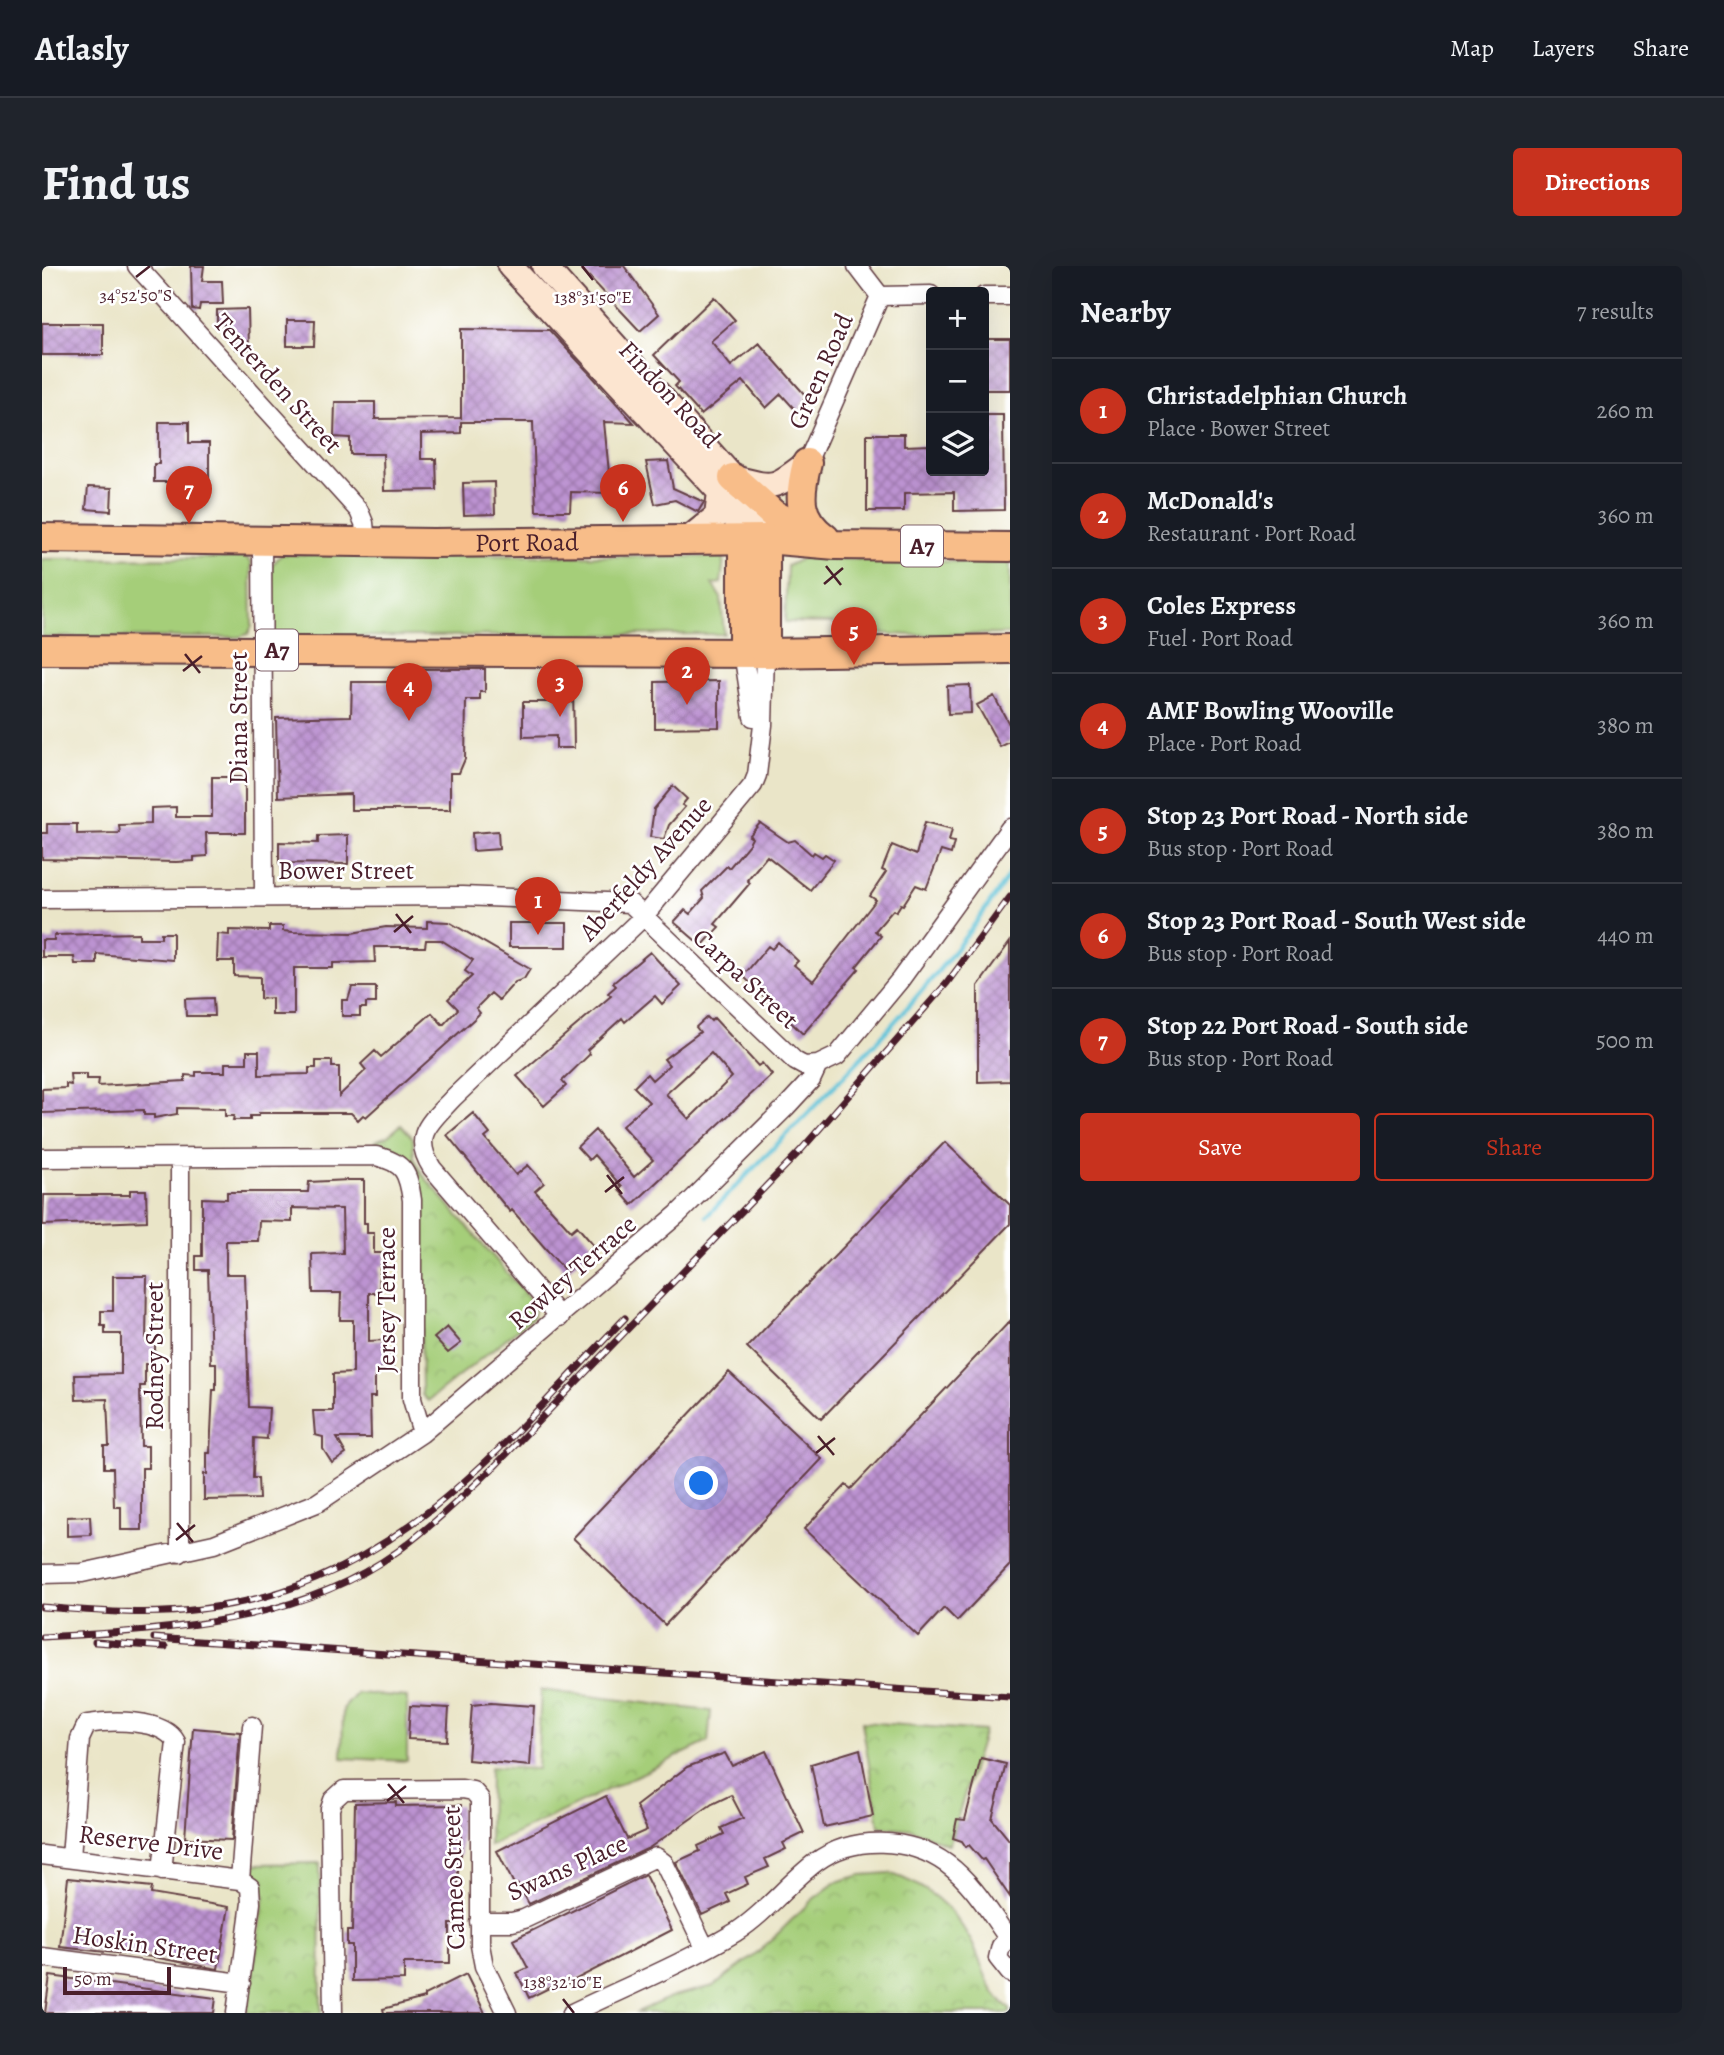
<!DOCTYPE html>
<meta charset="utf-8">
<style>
body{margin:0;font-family:Alegreya,serif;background:#20242c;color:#f1f3f6}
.controls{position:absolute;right:21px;top:21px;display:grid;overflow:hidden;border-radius:7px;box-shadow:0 7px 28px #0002}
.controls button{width:63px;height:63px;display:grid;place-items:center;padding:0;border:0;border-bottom:2px solid #363941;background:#171b24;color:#f1f3f6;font:35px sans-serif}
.scale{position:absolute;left:21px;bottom:18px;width:108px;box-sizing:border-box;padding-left:7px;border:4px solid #4a1f2b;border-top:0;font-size:19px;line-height:24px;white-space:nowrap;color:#4a1f2b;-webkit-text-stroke:5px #fff;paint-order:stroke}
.you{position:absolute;left:660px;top:1218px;width:24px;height:24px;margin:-18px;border:5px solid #fff;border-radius:50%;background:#1a73e8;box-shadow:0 0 0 10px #1a73e833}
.badge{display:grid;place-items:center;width:46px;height:46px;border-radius:50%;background:#c8321e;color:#fff;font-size:23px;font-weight:700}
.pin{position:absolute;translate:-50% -58px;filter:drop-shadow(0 2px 4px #0008)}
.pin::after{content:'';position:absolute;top:37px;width:24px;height:21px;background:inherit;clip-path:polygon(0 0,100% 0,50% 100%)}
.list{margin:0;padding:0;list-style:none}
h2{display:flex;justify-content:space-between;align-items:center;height:91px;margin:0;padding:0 28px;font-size:30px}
h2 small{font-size:23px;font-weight:400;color:#9ea1a6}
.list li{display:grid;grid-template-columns:46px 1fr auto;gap:21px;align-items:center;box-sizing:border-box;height:105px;padding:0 28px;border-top:2px solid #363941}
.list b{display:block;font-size:26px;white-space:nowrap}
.list p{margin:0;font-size:23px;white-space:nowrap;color:#9ea1a6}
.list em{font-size:23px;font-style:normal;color:#9ea1a6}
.actions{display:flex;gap:14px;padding:21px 28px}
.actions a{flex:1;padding:16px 0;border:2px solid #c8321e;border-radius:7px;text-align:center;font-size:24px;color:#c8321e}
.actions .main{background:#c8321e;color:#fff}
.icon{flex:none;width:38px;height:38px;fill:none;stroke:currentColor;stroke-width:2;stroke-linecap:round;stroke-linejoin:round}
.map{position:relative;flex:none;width:968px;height:1747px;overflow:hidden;border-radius:7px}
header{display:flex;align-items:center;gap:42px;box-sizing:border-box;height:98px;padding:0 35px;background:#171b24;border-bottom:2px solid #363941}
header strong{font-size:33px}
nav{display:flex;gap:38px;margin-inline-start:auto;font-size:24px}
.intro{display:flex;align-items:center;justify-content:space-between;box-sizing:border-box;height:168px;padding:0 42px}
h1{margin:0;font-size:49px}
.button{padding:18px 32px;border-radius:7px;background:#c8321e;color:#fff;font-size:24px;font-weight:700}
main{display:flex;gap:42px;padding:0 42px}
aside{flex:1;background:#171b24;border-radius:7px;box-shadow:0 7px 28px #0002}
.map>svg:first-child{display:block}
.green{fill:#a5ce79;stroke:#787652;stroke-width:2}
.park{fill:url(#park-crowns);stroke:#787652;stroke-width:2}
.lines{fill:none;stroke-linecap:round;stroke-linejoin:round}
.stream{stroke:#59c0d6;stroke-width:4.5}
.building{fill:url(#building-cross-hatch);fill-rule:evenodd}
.minor-casing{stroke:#623d43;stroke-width:21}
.secondary-casing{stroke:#623d43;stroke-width:28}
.trunk-casing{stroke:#623d43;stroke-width:32}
.minor{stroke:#fff;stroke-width:18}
.secondary{stroke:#fce5d0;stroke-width:24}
.trunk{stroke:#f8bd89;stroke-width:28}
.rail-casing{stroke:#4a1f2b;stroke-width:7}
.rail{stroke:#fff;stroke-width:4.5;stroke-dasharray:13;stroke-linecap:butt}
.ticks{fill:none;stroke:#4a1f2b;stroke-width:2.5}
.labels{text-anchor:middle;stroke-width:5;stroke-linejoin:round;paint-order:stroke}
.shield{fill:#fff;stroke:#80626b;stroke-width:2}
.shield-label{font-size:24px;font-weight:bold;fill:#4a1f2b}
.street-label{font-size:26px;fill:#4a1f2b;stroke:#fff}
.ticks-label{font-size:18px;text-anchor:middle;fill:#4a1f2b;stroke:#fff;stroke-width:5;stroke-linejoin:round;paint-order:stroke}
</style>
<header>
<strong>Atlasly</strong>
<nav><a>Map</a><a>Layers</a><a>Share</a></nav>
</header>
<div class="intro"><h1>Find us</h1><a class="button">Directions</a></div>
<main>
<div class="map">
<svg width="968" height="1747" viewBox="0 0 968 1747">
<defs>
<pattern id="park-crowns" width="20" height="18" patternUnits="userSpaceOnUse" patternTransform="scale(1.75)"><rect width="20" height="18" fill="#a5ce79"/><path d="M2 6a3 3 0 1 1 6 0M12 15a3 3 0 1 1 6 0" fill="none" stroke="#90b069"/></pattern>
<pattern id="building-cross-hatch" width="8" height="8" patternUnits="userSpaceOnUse" patternTransform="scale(1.75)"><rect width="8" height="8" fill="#bc93d1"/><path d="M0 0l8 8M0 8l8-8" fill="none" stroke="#9b77aa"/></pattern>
</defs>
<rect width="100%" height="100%" fill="#fff"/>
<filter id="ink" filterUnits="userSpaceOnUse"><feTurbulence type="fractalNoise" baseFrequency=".0143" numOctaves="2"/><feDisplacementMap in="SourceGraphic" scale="14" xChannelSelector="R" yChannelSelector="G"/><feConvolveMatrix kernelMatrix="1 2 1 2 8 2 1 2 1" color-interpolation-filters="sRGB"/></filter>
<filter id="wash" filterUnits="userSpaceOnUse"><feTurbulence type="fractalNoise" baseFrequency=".00686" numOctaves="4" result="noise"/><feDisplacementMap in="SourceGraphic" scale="28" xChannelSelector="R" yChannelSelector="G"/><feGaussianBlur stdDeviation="1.57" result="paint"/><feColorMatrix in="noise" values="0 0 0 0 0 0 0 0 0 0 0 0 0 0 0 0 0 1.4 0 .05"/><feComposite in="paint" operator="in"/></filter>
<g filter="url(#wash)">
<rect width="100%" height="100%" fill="#eae5c8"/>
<path class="green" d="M201 288 209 297 210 360 206 368 197 371H0V293L189 292Z
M240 288 682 291 679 317 670 318 679 332 682 368 236 371 229 364V300Z
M761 292 968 297V368L868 369 833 367 788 357 743 356 745 300Z
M315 1427 365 1431V1495L300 1492 301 1443Z"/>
<path class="park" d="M359 859 371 872 372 891 380 908 492 1038 491 1051 386 1135 380 1129 377 919C365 882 343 893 333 875L346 870Z
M499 1424 669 1445 666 1476 447 1580 448 1501 495 1503Z
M820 1456 942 1465 907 1579 869 1563 837 1560Z
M278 1597 279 1747H205L223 1629 214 1616 212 1598Z
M847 1607C884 1619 909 1639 928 1673 941 1696 944 1728 968 1742V1747H593L631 1730 672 1720 717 1686 770 1634 794 1616 819 1609Z"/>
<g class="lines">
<path class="stream" d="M665 950C771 839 885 737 968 607"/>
</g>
<g id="blocks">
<path class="building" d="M149 0H162L160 15H180L181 38H158L157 44 150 43Z
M537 0H582L617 48 598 65Z
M672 31 693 54 669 75 689 100 717 77 764 130 756 147 739 128 724 142 701 115 659 149 633 120 637 116 612 89Z
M206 43 207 83H193V69L189 70V62H182V55L175 56V44Z
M245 54H273L272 80H245Z
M0 57H61V89H0Z
M419 63 507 64 549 109 592 157 562 156 569 227 529 226 528 245H494L491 156H419V167L379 168V193H394L395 224 342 225 341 188H308V172L292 171 293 136H333V153L419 152Z
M942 73H968V124H942Z
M942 149H961L962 244 912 245V226L862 227V245H825V168H862V180L889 179V205H942Z
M117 156H147V177H167V216H112V198H117Z
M626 195 631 222 662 236 656 246 633 234 613 238 604 196Z
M452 216 453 248 422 249 421 217Z
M46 221 70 222 69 245 44 243Z
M355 403H443V426H438V434H424L423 493 417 507H408V544H309V528L236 531 234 452 309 450 310 416H355Z
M677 415V461L613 462V416Z
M513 418H531L532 482H514V470L481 471V436H513Z
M928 419 929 447 906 448 905 420Z
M952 430 968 460V476L958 481 935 439Z
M170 511H203V567H164L165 590 152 591V595L134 596 0 593V567H5V558H35V568L78 567 77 559 109 558V542L134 541V551H170Z
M631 520 645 533 640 539 643 541 627 559 622 573 608 571 612 543Z
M883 556 910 563 907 575 912 576 909 588 899 585 884 623 874 619 861 639 859 638 854 646 851 644 833 665 839 670 814 701 817 703 761 768 701 710 726 680 730 683 736 676 756 695 752 699 771 715 834 634 828 630 844 606 840 604 850 579 874 589Z
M718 557 746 576 753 574 770 589 772 586 780 591 783 588 792 594 768 624 725 590 705 614 708 617 673 658 677 661 660 680 632 656 643 644 648 648 662 632 660 625 685 600 687 602 707 578 710 572 707 570Z
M456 565 457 583 431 585 430 567Z
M306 569V598L237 597V576L276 577V570Z
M385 655 407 656 488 703 482 713 473 716 457 734 449 727 434 742 438 747 432 753 324 851 321 849 316 854 309 847H217V850H208V854H191L192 850H183V843L135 842V848L112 852V849H102V844L0 847V823L24 822V818L29 819 28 808H44V813H57L56 820 143 815V809L154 810V806H183V797H205V785H217V809L267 808V802H274V795H290V801H297V830L324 804 319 798 333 785 339 791 390 747 401 759 416 743 406 733 430 710 423 705 431 694 399 674H384L383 681H332L333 696 291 697V702H252V749H230V732L218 733V711L192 710V695H175L176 668 187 669V664L227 665V660H241V665L251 666 310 667 344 661 385 662Z
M467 657H525V681H467Z
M97 667V672H119V667H131V694L55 688V698H33L32 691H0V674H12V669Z
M968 676V815L936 816V720Z
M608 686 639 720 620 738 613 730 583 756 580 752 545 784 548 788 520 815 524 820 502 840 475 810 569 730 566 727 574 720 571 717Z
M310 721H334V737H324V742H318V750H300V734H306Z
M171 732 172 750H144L143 733Z
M665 751 669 755 672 752 716 800 720 797 730 809 590 939 577 924 580 921 552 889 547 894 535 881 553 864 592 911 611 894 580 860 607 836 592 821 605 808 610 814 627 799 622 793 658 766 654 761ZM669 787 690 811 647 853 624 828Z
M431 847 448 868 443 872 474 909 486 899 502 917 493 925 529 965 535 960 552 980 524 1006 470 944 468 946 405 869Z
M903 876 968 939V958L779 1153 705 1081Z
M307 914H322V957H325V967H332V987H343V1000H338L337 1027H327V1075L343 1074V1089L351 1090V1103H333V1131H328L329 1172H295L304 1188 290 1197 281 1183V1171L273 1169 271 1145H291V1108L311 1107V1054H298L299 1027H271L270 988 301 987 300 943 250 942V956L217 955 216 975H184V1008H203L207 1141 227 1142 225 1173 212 1172 211 1212H216L217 1233 162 1234V1208H165V1187H168L171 1124H174V1097H169L166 1004H154V990H160V932L185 933V926H266L267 916Z
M88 924H104L105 955 1 959 2 929H88Z
M71 1010H105L104 1076H113V1098H103V1120H98L99 1180H106V1202H100V1264H79V1241H72L71 1202H62V1180H67L65 1133 34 1134 33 1109 79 1108V1068H63V1060H59V1045H71Z
M968 1055V1299L915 1355 902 1342 876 1370 762 1263 804 1219 809 1223Z
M405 1061 419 1077 406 1087 392 1072Z
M687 1106 780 1193 623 1359 531 1272Z
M48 1250 49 1269 25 1270V1251Z
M449 1437 492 1440 488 1500 426 1494 430 1439Z
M368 1440 407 1442 405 1475 366 1473Z
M151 1462 198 1466 190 1574 143 1572Z
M818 1483 831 1550 782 1561 769 1498Z
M724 1485 762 1567 741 1577 744 1583 723 1593 727 1601 703 1611 706 1618 684 1628 688 1636 660 1649 634 1596 658 1585 656 1580 682 1568 679 1562 701 1552 689 1529 670 1538 607 1582 487 1638 476 1618 473 1620 455 1585 564 1530 585 1573 605 1564 594 1540 645 1501 683 1487 690 1500Z
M939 1492 964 1498 950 1553 968 1575V1631L942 1593 940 1594 927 1579 924 1581 920 1575 911 1572 915 1553 923 1554Z
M354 1536V1540L419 1539V1589H416V1619H413V1658H408V1697H362V1714L310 1715V1679H305V1665H310L313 1537Z
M603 1609 630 1664 517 1722 515 1718 487 1732 475 1707 486 1702 471 1674Z
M26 1612 110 1621 109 1628 187 1641 176 1703 111 1691 18 1681Z
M424 1708 443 1747H342L341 1743 382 1732V1729Z
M8 1710 174 1732 172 1747H3Z"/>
</g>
</g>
<g filter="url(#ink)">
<use href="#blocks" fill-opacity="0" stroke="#623d43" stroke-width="2"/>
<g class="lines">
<g class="minor-casing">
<path id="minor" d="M95 0 317 245 322 257 324 276
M838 30 889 29
M942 30H968
M765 197 838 30 815 0
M220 275 222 630
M701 386 711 451
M0 633 420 630 588 637 753 795 762 800 776 799
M0 892 334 890C363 897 366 907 370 934V1133L380 1167
M518 1051 390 902C369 869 388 857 411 832L601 651 711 519 715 509 721 459 723 387
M138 1287V893
M0 1308 40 1307 172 1278 275 1237 380 1167 636 948 744 841 769 814 776 799 795 790 858 714 968 562
M0 1589 198 1614 208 1621 209 1637 194 1747
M29 1592 38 1473 45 1458C68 1454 121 1452 134 1476L120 1605
M198 1614 210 1460
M437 1656H470L482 1653 614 1591 622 1597 663 1682
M968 1671 959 1680 956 1692 968 1707
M0 1691 199 1717
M291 1747 288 1543 291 1534 302 1524 420 1523 431 1525 438 1533V1679L442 1700 465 1747
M530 1747C584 1721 642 1697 694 1666 724 1647 746 1617 774 1596 811 1569 868 1571 905 1598 931 1617 948 1647 966 1672"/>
</g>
<g class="secondary-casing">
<path id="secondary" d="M468 0 678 226 694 253 701 274
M502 0 691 212 716 252 723 273
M691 212C732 222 731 224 765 197
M644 275 675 250 678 226"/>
</g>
<g class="trunk-casing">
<g id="trunk">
<path d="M765 197C757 228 754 251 783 272"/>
<path d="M691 212 731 248 775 271"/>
<path id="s1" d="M0 272 391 277 723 273 794 279 968 281"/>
<path d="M701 274V386"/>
<path d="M0 384 723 387 968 383"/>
<path d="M723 387V273"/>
</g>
</g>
<use href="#minor" class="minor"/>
<use href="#secondary" class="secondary"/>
<use href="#trunk" class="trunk"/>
<g class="rail-casing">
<path id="rail" d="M0 1341C53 1345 107 1350 159 1343 352 1320 457 1182 583 1052
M0 1371C122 1364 253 1359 356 1285 390 1260 421 1230 452 1201L759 884 905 717 968 631
M112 1372 968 1431
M53 1376 123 1381"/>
</g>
<use href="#rail" class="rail"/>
</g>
</g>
<path class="ticks" d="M540 0 551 14M94 11 108 0M784 300 799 319M782 318 801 302M143 388 158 407M141 405 160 390M354 648 369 667M352 666 371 650M565 909 580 928M563 926 582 911M776 1170 792 1189M774 1187 793 1172M135 1257 151 1276M134 1274 153 1259M346 1518 362 1537M345 1535 364 1520M521 1733 532 1747"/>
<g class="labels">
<g class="shield">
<rect x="859" y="259.5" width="42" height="41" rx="5"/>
<rect x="214" y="363.5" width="42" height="41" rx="5"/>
</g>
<g class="shield-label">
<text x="880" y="288">A7</text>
<text x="235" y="392">A7</text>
</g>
<g class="street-label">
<text transform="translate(778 105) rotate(-66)" y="9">Green Road</text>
<text transform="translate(236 117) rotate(48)" y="9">Tenterden Street</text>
<text transform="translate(628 128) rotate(47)" y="9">Findon Road</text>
<text dy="9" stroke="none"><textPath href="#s1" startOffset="485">Port Road</textPath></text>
<text transform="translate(196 452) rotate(-90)" y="9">Diana Street</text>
<text transform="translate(603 602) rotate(-48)" y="9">Aberfeldy Avenue</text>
<text x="304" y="613">Bower Street</text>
<text transform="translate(704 712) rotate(43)" y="9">Carpa Street</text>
<text transform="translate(530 1006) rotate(-41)" y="9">Rowley Terrace</text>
<text transform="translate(344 1034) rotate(-90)" y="9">Jersey Terrace</text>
<text transform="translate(112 1090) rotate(-90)" y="9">Rodney Street</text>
<text transform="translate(109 1576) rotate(7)" y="9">Reserve Drive</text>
<text transform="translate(525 1601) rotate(-24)" y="9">Swans Place</text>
<text transform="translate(411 1612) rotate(-92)" y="9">Cameo Street</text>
<text transform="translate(103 1678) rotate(8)" y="9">Hoskin Street</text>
</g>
</g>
<g class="ticks-label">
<text x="94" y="35">34°52'50"S</text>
<text x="551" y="37">138°31'50"E</text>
<text x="521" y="1722">138°32'10"E</text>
</g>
</svg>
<div class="controls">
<button>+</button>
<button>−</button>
<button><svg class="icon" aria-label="layers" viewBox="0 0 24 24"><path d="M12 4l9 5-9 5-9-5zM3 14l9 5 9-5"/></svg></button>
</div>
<div class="scale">50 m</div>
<div class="you"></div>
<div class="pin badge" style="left:496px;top:669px">1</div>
<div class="pin badge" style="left:645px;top:439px">2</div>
<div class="pin badge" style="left:518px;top:451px">3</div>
<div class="pin badge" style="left:367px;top:455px">4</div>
<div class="pin badge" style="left:812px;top:399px">5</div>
<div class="pin badge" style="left:581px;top:256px">6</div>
<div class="pin badge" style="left:147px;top:258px">7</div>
</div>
<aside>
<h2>Nearby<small>7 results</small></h2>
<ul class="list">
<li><span class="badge">1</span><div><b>Christadelphian Church</b><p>Place · Bower Street</p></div><em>260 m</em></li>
<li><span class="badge">2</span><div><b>McDonald's</b><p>Restaurant · Port Road</p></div><em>360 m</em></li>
<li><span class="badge">3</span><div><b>Coles Express</b><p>Fuel · Port Road</p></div><em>360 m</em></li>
<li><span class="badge">4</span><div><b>AMF Bowling Wooville</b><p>Place · Port Road</p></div><em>380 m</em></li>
<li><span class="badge">5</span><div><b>Stop 23 Port Road - North side</b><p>Bus stop · Port Road</p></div><em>380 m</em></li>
<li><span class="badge">6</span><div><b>Stop 23 Port Road - South West side</b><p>Bus stop · Port Road</p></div><em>440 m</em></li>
<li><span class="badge">7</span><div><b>Stop 22 Port Road - South side</b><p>Bus stop · Port Road</p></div><em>500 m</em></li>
</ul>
<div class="actions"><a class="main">Save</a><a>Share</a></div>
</aside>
</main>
